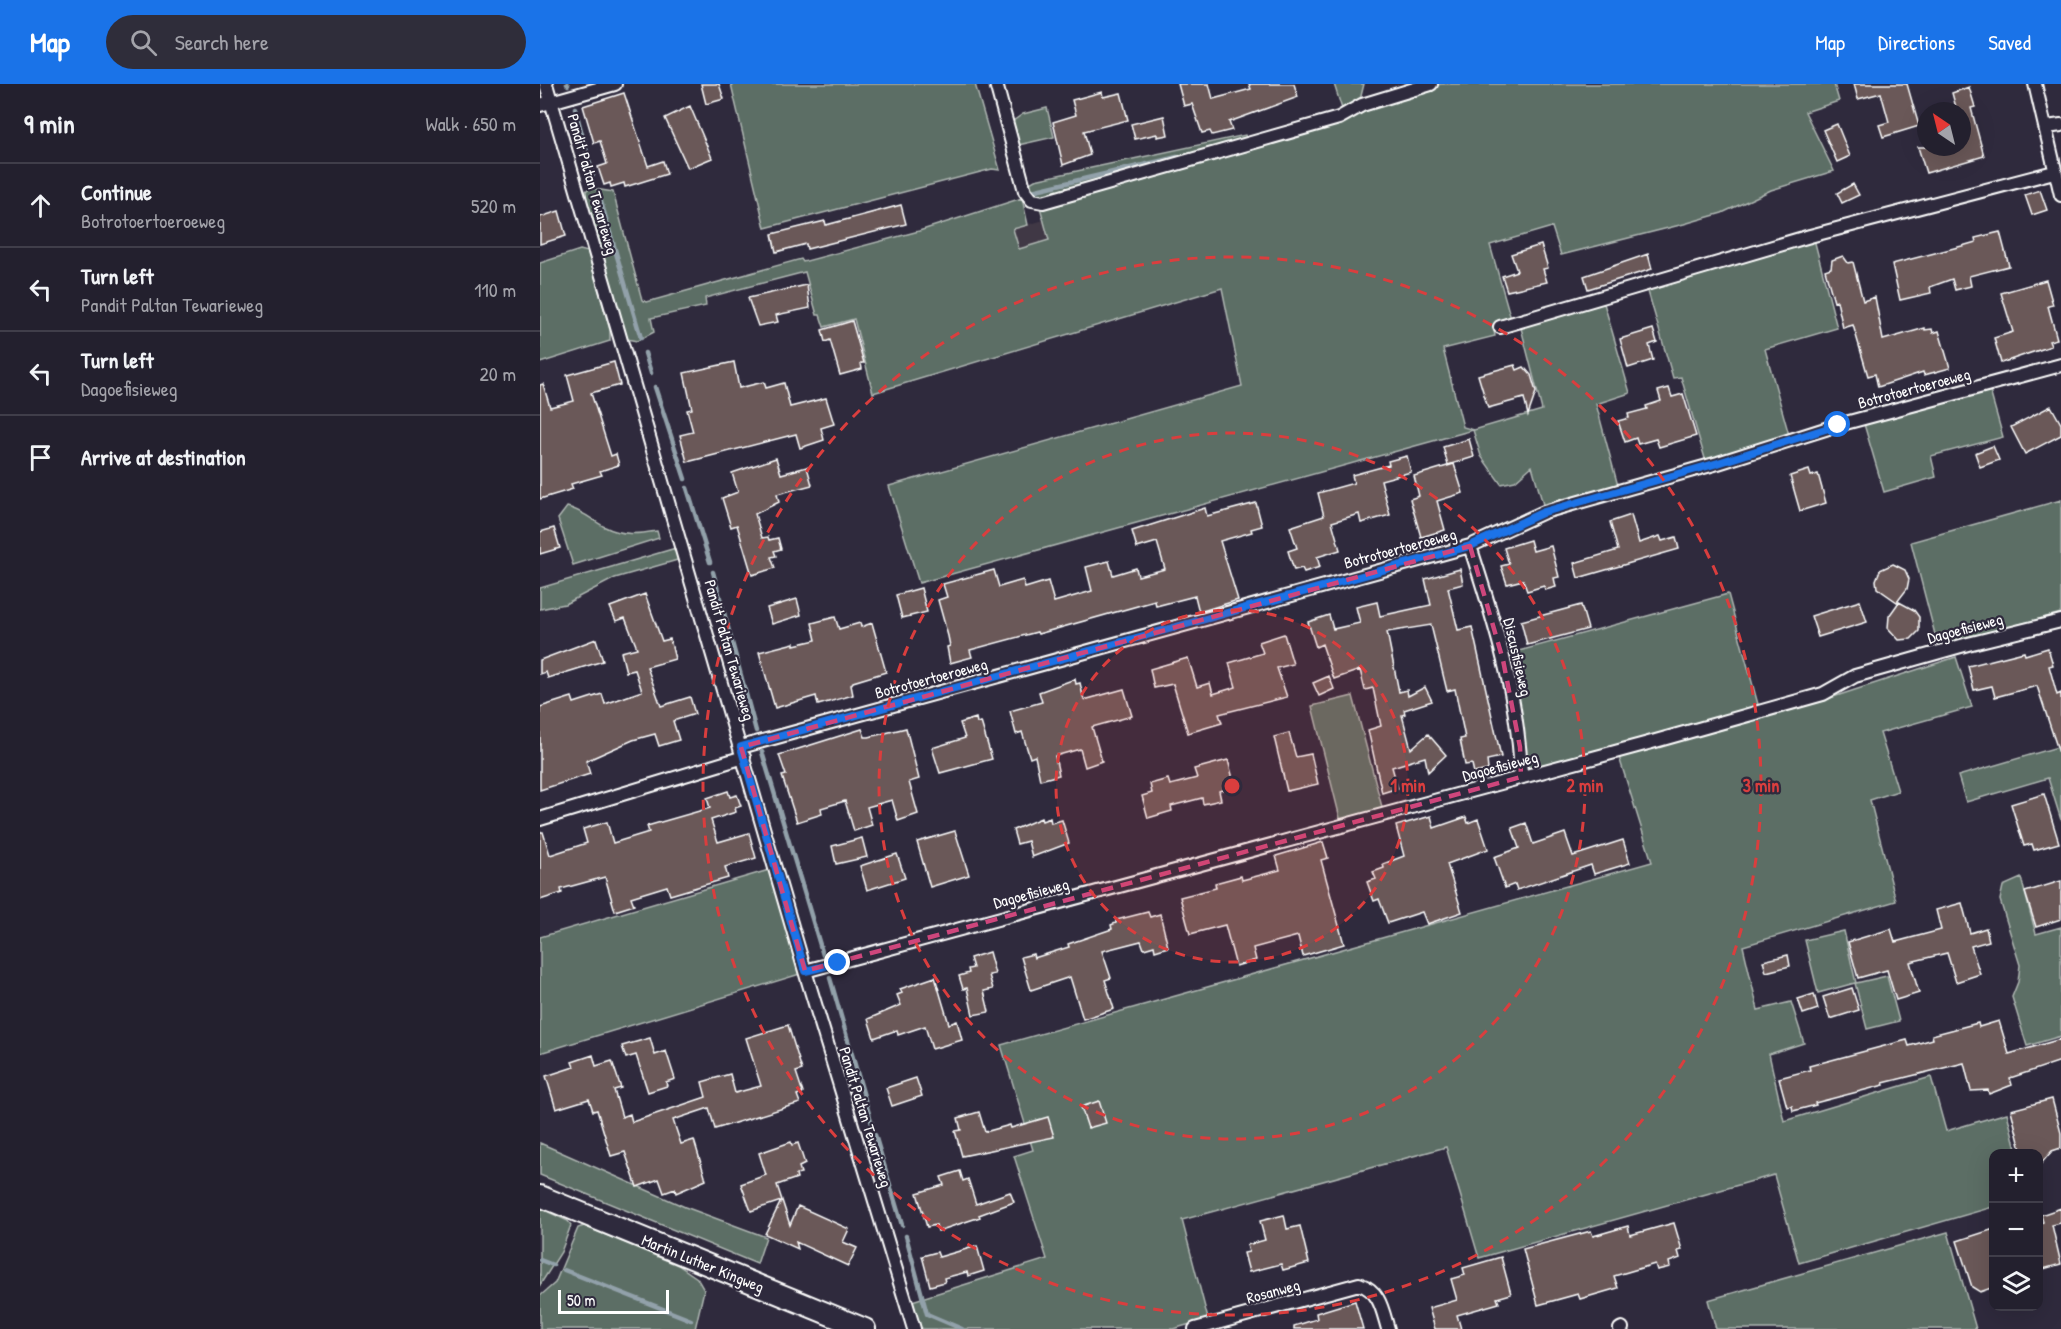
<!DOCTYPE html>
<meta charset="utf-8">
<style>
body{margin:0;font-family:"Patrick Hand",sans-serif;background:#2f2d3a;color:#f1f3f6}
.controls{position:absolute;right:18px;bottom:18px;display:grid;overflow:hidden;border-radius:12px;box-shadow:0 6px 24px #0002}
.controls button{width:54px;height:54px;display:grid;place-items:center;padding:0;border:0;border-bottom:2px solid #403e4a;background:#23202e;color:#f1f3f6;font:30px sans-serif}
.compass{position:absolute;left:1377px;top:18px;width:54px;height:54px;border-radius:50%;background:#23202e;box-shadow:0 6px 24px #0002;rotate:325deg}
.scale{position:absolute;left:18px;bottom:15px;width:111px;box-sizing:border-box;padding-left:6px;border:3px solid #fff;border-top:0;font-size:16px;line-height:21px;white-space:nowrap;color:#fff;-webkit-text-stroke:4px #2f2a3d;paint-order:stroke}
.stop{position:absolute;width:18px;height:18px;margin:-14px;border:4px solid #1a73e8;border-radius:50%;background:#fff}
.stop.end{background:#1a73e8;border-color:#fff;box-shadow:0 2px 6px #0008}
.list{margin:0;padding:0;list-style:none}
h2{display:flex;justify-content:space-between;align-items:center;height:78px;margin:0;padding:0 24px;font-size:26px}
h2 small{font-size:20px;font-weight:400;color:#a3a3aa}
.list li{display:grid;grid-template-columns:39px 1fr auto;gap:18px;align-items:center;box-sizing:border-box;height:84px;padding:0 24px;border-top:2px solid #403e4a}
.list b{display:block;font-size:22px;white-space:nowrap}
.list p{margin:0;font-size:20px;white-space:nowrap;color:#a3a3aa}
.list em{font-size:20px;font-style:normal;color:#a3a3aa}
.icon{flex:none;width:33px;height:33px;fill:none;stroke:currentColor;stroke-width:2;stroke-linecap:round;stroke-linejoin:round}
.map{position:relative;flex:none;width:1521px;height:1245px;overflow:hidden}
header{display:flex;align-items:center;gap:36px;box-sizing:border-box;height:84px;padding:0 30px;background:#1a73e8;color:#fff}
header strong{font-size:28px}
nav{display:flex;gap:33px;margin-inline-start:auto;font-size:21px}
.search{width:420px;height:54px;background:#2f2d3a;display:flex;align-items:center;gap:15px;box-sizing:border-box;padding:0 21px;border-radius:33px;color:#a3a3aa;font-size:22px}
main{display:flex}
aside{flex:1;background:#23202e}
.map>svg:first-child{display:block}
.built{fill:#413845}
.green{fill:#5c6e65;stroke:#aeb6b2;stroke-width:1.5}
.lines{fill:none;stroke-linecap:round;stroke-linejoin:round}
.stream{stroke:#92a1aa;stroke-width:4.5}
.building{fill:#6a5858;stroke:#fff;stroke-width:1.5}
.minor-casing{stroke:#fff;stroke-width:16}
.primary-casing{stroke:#fff;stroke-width:24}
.minor{stroke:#2f2a3d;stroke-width:12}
.primary{stroke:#2f2a3d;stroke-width:20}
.route{stroke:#1a73e8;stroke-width:8}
.marked{fill:none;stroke:#ce467c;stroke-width:4.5;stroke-dasharray:12 8;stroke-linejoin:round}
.ring{fill:none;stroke:#da3e3e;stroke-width:3;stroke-dasharray:10 8}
.labels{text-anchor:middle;stroke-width:4.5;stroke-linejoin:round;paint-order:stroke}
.street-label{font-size:16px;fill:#fff;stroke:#2f2a3d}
.centre{fill:#da3e3e;stroke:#2f2a3d;stroke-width:3}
.ring-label{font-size:18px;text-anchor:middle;font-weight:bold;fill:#da3e3e;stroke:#2f2a3d;stroke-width:4.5;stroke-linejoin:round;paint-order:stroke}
</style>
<header>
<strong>Map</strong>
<div class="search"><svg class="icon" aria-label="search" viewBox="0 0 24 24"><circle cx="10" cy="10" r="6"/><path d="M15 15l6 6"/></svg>Search here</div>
<nav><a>Map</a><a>Directions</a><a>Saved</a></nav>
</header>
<main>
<aside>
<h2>9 min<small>Walk · 650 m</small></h2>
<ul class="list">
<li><svg class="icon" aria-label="ahead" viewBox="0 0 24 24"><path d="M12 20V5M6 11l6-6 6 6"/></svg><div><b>Continue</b><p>Botrotoertoeroeweg</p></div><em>520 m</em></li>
<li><svg class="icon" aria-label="left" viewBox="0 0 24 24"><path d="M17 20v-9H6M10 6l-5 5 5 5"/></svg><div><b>Turn left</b><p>Pandit Paltan Tewarieweg</p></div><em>110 m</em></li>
<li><svg class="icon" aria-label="left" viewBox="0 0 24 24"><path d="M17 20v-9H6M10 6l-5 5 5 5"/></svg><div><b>Turn left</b><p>Dagoefisieweg</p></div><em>20 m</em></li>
<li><svg class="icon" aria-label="arrive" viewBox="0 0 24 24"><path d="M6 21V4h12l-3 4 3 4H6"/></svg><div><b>Arrive at destination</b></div></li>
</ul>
</aside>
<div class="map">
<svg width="1521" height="1245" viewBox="0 0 1521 1245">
<rect width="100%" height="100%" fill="#2f2a3d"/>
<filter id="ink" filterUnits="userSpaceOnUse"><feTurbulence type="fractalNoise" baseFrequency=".0167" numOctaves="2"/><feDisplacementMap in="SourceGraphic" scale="12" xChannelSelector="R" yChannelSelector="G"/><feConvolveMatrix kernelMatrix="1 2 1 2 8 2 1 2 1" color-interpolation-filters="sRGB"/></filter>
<g filter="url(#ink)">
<path class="built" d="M504 136 509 156 479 165 473 145Z"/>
<path class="green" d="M191 0H435L460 86 452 85 225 144Z
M794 0H824L820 16 803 28Z
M901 0H1294L1299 17 1265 28 1294 87 1231 106 1182 129 1144 140 1021 171 1012 143 950 161 971 235 953 241 955 252 903 265 923 343 934 346 1002 326 980 240 1063 216 1090 309 1056 320 1078 402 1004 424 992 382 975 397 961 400 941 372 933 346 379 499 349 402 702 302 682 204 333 309 314 235 284 243 280 231H277L265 188 165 214 166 222 111 234 114 248 97 257 87 255 47 119 46 107 49 104 73 108 102 216 107 218 261 175 263 178 379 147 482 114 488 141 473 145 479 165 509 156 500 123Z
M507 24 514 53 478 61 473 37 483 30Z
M705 51 707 57 502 114 491 109 488 100 495 96Z
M1274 155 1297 244 1225 265 1249 351 1166 378 1141 293 1133 294 1107 204Z
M40 166 48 168 70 246V257L0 279V179Z
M1450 307 1463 353 1391 372 1396 393 1344 408 1324 340Z
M1521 416V529L1398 562 1371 458Z
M27 423C43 427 52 436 65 443 82 452 99 450 117 447L119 454 33 481 18 435Z
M136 464 141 475 75 494 25 520 0 525V504Z
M1188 510 1219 624 995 685 988 683 983 678 964 571Z
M1416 573 1432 623 1340 649 1358 707 1330 716 1356 817 1203 862 1218 926 1251 918 1264 959 1229 970 1244 1037 1391 993 1406 1047 1467 1029 1477 1069 1454 1070 1453 1123 1259 1179 1234 1091 939 1174 906 1063 642 1136 668 1235 633 1245H384L378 1243 372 1217 507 1175 474 1072 493 1066 461 961 1112 778 1079 673 1284 616Z
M813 612 843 727 801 738 772 622Z
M1521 662V736L1508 694 1426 718 1418 692Z
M229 786 260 890 0 969V853Z
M1481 794 1496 850 1521 843V952L1487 962 1472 913 1478 898 1480 881 1460 816 1463 802Z
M1304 847 1316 899 1347 892 1359 937 1327 945 1315 899 1278 909 1265 856Z
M0 1059 145 1123 226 1153 217 1180 0 1091Z
M0 1124 28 1137 31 1141 21 1168 0 1201Z
M44 1142 138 1181 157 1194 164 1206 155 1245H0V1212L15 1199 38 1144Z
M1408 1148 1436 1245H1176L1168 1216Z"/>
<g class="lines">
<path class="stream" d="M27 0 28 1
M35 24 53 91
M492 107 637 73
M59 111 101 254
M105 269 111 289
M115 303 145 395
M147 404 170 478
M173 488 216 647
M222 668 283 871
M290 894 332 1040
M335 1051 362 1141
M366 1152 387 1230 422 1245
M0 1176 13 1181
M24 1186 151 1236"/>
</g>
<path class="building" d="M161 0H179L184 15 166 20Z
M638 0H669L673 15 711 5 709 0H754L758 13 689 38 692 46 672 51 670 47 662 49 652 20 644 22Z
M1314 0H1367L1379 42 1343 53 1339 41 1349 38 1341 9 1318 15Z
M1429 3 1435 23 1431 24 1444 72 1386 89 1378 63H1422V27H1417L1412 9Z
M562 8 563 13 581 9 588 36 544 47 550 71 523 81 513 38 536 31 532 16Z
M84 9 108 82 123 77 127 90 85 103 84 99 71 103 70 99 64 101 58 83 67 80 60 57 54 59 43 22Z
M150 22 172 74 148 84 125 34Z
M624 32 628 51 617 53V50L595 55 591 40Z
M1297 40 1310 72 1297 78 1283 46Z
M1313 100 1319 111 1302 119 1297 109Z
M1500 106 1507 126 1492 131 1485 111Z
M361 121 366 140 267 165 266 160 236 168 232 150 285 137 286 141Z
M19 127 26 152 0 160V133Z
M1460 148 1469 182 1429 192 1431 202 1415 206 1412 195 1390 203 1391 209 1360 216 1352 180 1422 162 1436 158 1435 154Z
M1001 161 1008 184 1003 185 1007 198 967 207 962 192 977 187 971 170Z
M1108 170 1112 185 1048 205 1044 192Z
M1303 172 1308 179 1313 178 1323 217 1335 213 1343 256 1385 244V246L1392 245 1393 249 1399 247 1410 284 1384 291 1383 288 1338 303 1335 290 1328 292 1313 241 1303 244 1297 217 1294 218 1285 186 1291 184 1292 176Z
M1506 196 1513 221 1508 222 1517 255 1509 257 1511 262 1461 279 1454 254 1473 248 1461 209Z
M267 201 270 224 236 231 238 238 218 242 208 214Z
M312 237 324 279H321L322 285 300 291 290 256 285 258 282 246Z
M1113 245 1117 258 1109 261 1113 276 1088 284 1080 255Z
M74 278 80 301 51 309 71 372 76 370 79 381 60 387 62 391 31 400 33 405 0 415V301L3 300 10 323 34 317 27 291Z
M194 278 199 304 224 298 226 304 244 299 250 323 286 314 294 340 281 344 284 356 260 364 256 350 147 378 140 351 153 348 147 326 152 325 144 289Z
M975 281 977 286 984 283 991 291 996 308 988 331 984 314 948 324 938 291Z
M1129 304 1132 313 1143 310 1156 352 1119 363 1116 355 1098 360 1096 354 1085 358 1078 337 1089 334 1088 330 1107 325 1106 322 1121 317 1118 307Z
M1511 322 1521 340V351L1485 370 1471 343Z
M929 355 934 373 908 381 903 363Z
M1453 362 1459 376 1440 383 1435 369Z
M867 372 871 388 841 396 850 431 821 439 819 430 792 438 800 466 777 473 780 483 764 488 762 484 754 486 748 467 757 464 750 443 784 432 778 409 814 399 812 391 849 381 848 377Z
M236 374 241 390 267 383 272 401 237 410 239 418 215 430 222 454 228 453 229 456 238 454 241 465 234 467 236 472 231 473 235 484 212 491 197 441 191 443 182 414 198 408 192 389Z
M914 380 923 409 897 417 905 446 881 453 870 415 879 412 874 392Z
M1269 386 1271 392 1278 390 1286 419 1260 427 1250 392Z
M716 419 722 442 711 445 712 448 680 457 698 516 659 528 655 512 616 522 615 517 498 550 497 548 430 566 432 573 410 579 407 563 410 562 408 552 398 516 407 513 403 500 454 486 459 503 483 496 485 504 508 497 514 518 552 507 546 483 569 477 573 491 596 484 598 492 625 485 617 458 597 464 592 447 665 424 667 432Z
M1091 431 1099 459 1120 452 1122 457 1136 453 1139 465 1038 494 1034 479 1078 466 1070 438Z
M14 444 20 464 0 470V448Z
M990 456 993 467 1011 462 1019 493 1014 494 1016 503 1005 506 1004 502 987 507 983 496 967 500 961 482 969 480 964 464Z
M1353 480 1365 486 1369 495 1367 505 1357 518 1337 504 1336 496 1340 486Z
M920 485 923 500 908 504 918 546 932 543 961 673 947 676 948 686 934 689 932 680 925 681 920 655 925 654 915 605 907 607 891 541 847 548 859 608 867 606 868 612 885 603 892 617 864 626 865 630 862 631 871 665 888 650 906 671 888 688 885 673 852 683 858 704 842 709 828 646 841 642 833 604 825 606 820 586 794 595 782 560 776 563 768 538 789 531 793 545 820 539 816 523 837 518 840 532 891 521 885 495Z
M381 504 387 528 362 534 356 511Z
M105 510 122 557 130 555 135 575 107 583 121 622 150 613 155 630 133 637 139 656 119 662 115 650 93 656 46 677 50 690 0 706V623L32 613 34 619 62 610 65 620 102 607 95 586 86 588 81 568 97 564 85 534 76 537 70 523Z
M257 515 261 531 232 540 227 524Z
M1320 517 1327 538 1278 553 1271 532Z
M1359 518 1374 526 1379 533V547L1371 555 1359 556 1348 544 1349 532Z
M1041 521 1048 545 987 561 981 537Z
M295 533 299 545 320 539 321 543 332 539 346 588 313 598 311 601 313 611 278 621 276 612 235 624 219 568 254 559V561L276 556 272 539Z
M744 550 753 580 737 584 747 613 679 630 682 639 648 649 633 600 614 604 610 585 648 574 657 603 670 599 673 610 696 603 689 579 723 569 719 558Z
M56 555 63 577 8 594 6 588 0 590V576Z
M1508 564 1513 581 1509 582 1517 611 1521 609V669H1519L1497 602 1455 613 1452 602 1434 606 1428 582 1484 568 1485 571Z
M789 592 794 605 779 612 773 599Z
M535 595 536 600 540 599 544 616 584 605 592 632 552 643 562 677 545 683 540 665 515 672 519 691 500 696 495 672 490 674 482 648 476 650 470 627 502 618 499 608Z
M436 634 437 639 441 638 452 675 400 689 392 664 425 654 420 639Z
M366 644 379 695 369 698 378 730 358 737 352 716 327 723 332 741 314 747 305 717 281 724 282 730 257 738 242 692 246 691 239 671 322 645 325 653H329Z
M749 649 756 673 771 670 778 700 747 707 734 653Z
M688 676 695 702 679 707 681 716 663 720 662 714 631 722 632 727 608 734 602 712 612 709 610 700 628 695 630 701 657 694 654 685Z
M188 707 190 713 197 711 201 722 195 724 196 728 171 736 178 758 209 749 216 774 185 783 188 794 130 811 127 802 91 813 94 821 75 827 65 793 21 805 22 809 0 816V748H3L10 771 47 759 43 745 67 738 73 759 109 748 107 742 170 724 167 714Z
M1504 710 1519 759 1494 766 1492 760 1484 762 1471 720Z
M891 732 894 744 926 733 928 739 938 735 948 765 907 780 922 828 887 840 882 828 848 839 839 815 834 817 827 798 836 795 833 788 844 784 843 780 864 772 856 742Z
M501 734 502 737 510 734 511 739 522 736 529 759 492 773 488 757 477 760 473 746Z
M986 739 993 760 1025 749 1033 772 1083 756 1090 779 1054 790 1051 781 977 806 975 800 965 804 954 773 979 764 972 744Z
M415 747 429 791 390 803 377 758Z
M322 754 327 773 296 780 292 762Z
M783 758 788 774 781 776 804 860 763 872 758 852 713 864 716 876 696 882 685 841 650 850 640 813 676 804 675 799 701 792 702 796 740 786 736 772Z
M357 770 365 794 327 806 320 782Z
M1521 797V835L1496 843 1485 808Z
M1422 819 1430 849 1446 844 1449 857 1431 862 1440 890 1416 898 1407 869 1370 878 1379 909 1356 916 1347 886 1318 894 1308 858 1351 845 1355 858 1401 846 1396 826Z
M608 828 610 833 620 830 628 863 615 867 614 862 604 865 601 857 562 867 571 894 565 896 574 925 543 935 530 893 491 906 481 873 493 870 494 874 529 863 528 860 572 845 571 841 576 839V836Z
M449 868 455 890 449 891 453 905 444 907 449 928 433 931 427 904 423 905 419 892 429 889 428 885 433 884 430 874Z
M1248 871 1250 882 1226 888 1223 877Z
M395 893 409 940 417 937 422 956 392 965 385 942 358 951 357 946 334 954 328 935 361 921 357 911 362 909 360 905Z
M1312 904 1319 926 1290 935 1283 913Z
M1274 910 1278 925 1263 930 1258 915Z
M1459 937 1469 970 1521 955V977L1470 994 1472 1001 1449 1010 1448 1006 1431 1007 1424 979 1343 999 1344 1001 1275 1019 1276 1021 1253 1027 1252 1022 1247 1023 1239 994 1270 986 1269 982 1367 956 1369 962 1393 955 1392 951 1438 939 1439 943Z
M248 941 262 986 256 988 263 1009 257 1011 260 1019 175 1045 169 1024 133 1036 141 1060 154 1056 166 1096 136 1109 135 1105 124 1109 119 1095 97 1103 85 1068 71 1072 57 1026 53 1027 49 1015 16 1025 6 992 34 983 32 978 53 971 56 982 72 977 81 1004 74 1006 82 1033 90 1030 92 1038 166 1013 162 998 190 990 195 1009 221 1002 206 954Z
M110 954 115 971 126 967 135 995 126 998 127 1002 108 1008 96 971 86 974 82 962Z
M376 994 382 1012 352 1022 346 1004Z
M1512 1015 1521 1049V1064L1512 1067 1498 1083V1070H1482L1471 1026Z
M559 1017 566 1039 548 1044 541 1023Z
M439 1028 445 1048 470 1041 471 1044 508 1033 514 1053 422 1072 415 1047 421 1046 418 1034Z
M251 1058 252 1061 258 1059 265 1080 259 1083 261 1089 256 1090 257 1094 237 1101 250 1141 258 1122 309 1145 303 1158 317 1164 308 1182 256 1158 258 1165 225 1150 241 1117 211 1127 201 1100 226 1091 219 1069Z
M420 1087 423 1097 428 1095 436 1120 470 1108 474 1118 439 1131 440 1133 398 1147 396 1141 387 1143 377 1109 404 1101 401 1093Z
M1521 1124V1139L1512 1141 1521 1180 1503 1185 1498 1171V1140L1503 1138 1501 1131Z
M744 1131 747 1145 760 1142 769 1179 743 1186 741 1180 709 1188 704 1169 709 1168 707 1161 725 1156 720 1137Z
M1134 1139 1142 1166 1138 1167 1140 1174 1129 1178 1130 1183 1117 1186 1115 1180 1074 1192 1078 1204 1040 1215 1038 1210 998 1221 983 1165 1051 1147 1053 1152 1088 1142 1090 1151Z
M1454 1145V1203L1440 1208 1432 1203 1417 1157Z
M437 1162 444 1187 428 1192 427 1188 404 1194 405 1198 390 1202 382 1172 397 1168 399 1173Z
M961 1173 971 1210 957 1214 959 1219 917 1231 921 1245H895L889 1224 917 1216 911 1195 925 1191 923 1184Z
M815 1217 823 1245H754V1242L777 1235 776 1229Z"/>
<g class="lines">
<g class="minor-casing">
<path id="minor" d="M6 0 265 887 374 1245
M456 0 485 107 492 116 503 118 799 34 822 21 891 0
M1495 0 1521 111
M0 21 75 0
M1507 43 1521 41
M960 243 1270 152 1514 88
M930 462C954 536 979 615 981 693
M201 663 930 462 1004 428 1178 379 1298 341 1521 281
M0 735 204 673
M265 887 1112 658 1283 610 1315 592 1428 560 1521 537
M655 1245 819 1200C840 1207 842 1225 848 1245
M1080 1245 1082 1244"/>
</g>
<g class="primary-casing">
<path id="primary" d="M0 1112 325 1245"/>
</g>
<use href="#minor" class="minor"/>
<use href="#primary" class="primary"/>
</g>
</g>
<g class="lines" filter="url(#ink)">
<path class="route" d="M298 879 265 887 201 663 930 462 1004 428 1178 379 1298 341"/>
</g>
<path class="marked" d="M930 462 963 576 980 663 981 693 265 887 201 663Z"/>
<circle cx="692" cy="702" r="176" fill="#da3e3e" fill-opacity=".12"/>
<g class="ring">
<circle cx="692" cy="702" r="176"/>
<circle cx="692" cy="702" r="353"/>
<circle cx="692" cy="702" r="529"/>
</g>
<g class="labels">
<g class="street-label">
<text transform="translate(53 100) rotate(74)" y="6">Pandit Paltan Tewarieweg</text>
<text transform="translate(1374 304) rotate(-15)" y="6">Botrotoertoeroeweg</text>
<text transform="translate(860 464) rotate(-15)" y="6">Botrotoertoeroeweg</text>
<text transform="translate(1425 544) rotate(-15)" y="6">Dagoefisieweg</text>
<text transform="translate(190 566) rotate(74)" y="6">Pandit Paltan Tewarieweg</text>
<text transform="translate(978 573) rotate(77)" y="6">Discusfisieweg</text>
<text transform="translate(391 594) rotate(-15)" y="6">Botrotoertoeroeweg</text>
<text transform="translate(960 682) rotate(-15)" y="6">Dagoefisieweg</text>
<text transform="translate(491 809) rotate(-15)" y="6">Dagoefisieweg</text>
<text transform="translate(326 1033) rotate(73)" y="6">Pandit Paltan Tewarieweg</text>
<text transform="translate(163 1179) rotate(22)" y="6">Martin Luther Kingweg</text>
<text transform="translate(733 1207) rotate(-15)" y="6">Rosanweg</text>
</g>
</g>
<circle cx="692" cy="702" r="9" class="centre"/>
<g class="ring-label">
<text x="868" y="708">1 min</text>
<text x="1045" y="708">2 min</text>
<text x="1221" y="708">3 min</text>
</g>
</svg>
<div class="controls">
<button>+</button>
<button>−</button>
<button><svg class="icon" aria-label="layers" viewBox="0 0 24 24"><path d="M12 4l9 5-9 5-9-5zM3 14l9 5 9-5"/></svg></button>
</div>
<svg class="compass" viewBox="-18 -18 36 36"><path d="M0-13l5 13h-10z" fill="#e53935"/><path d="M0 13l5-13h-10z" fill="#a3a3aa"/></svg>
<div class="scale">50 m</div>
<div class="stop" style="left:1298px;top:341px"></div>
<div class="stop end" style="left:298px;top:879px"></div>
</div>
</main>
